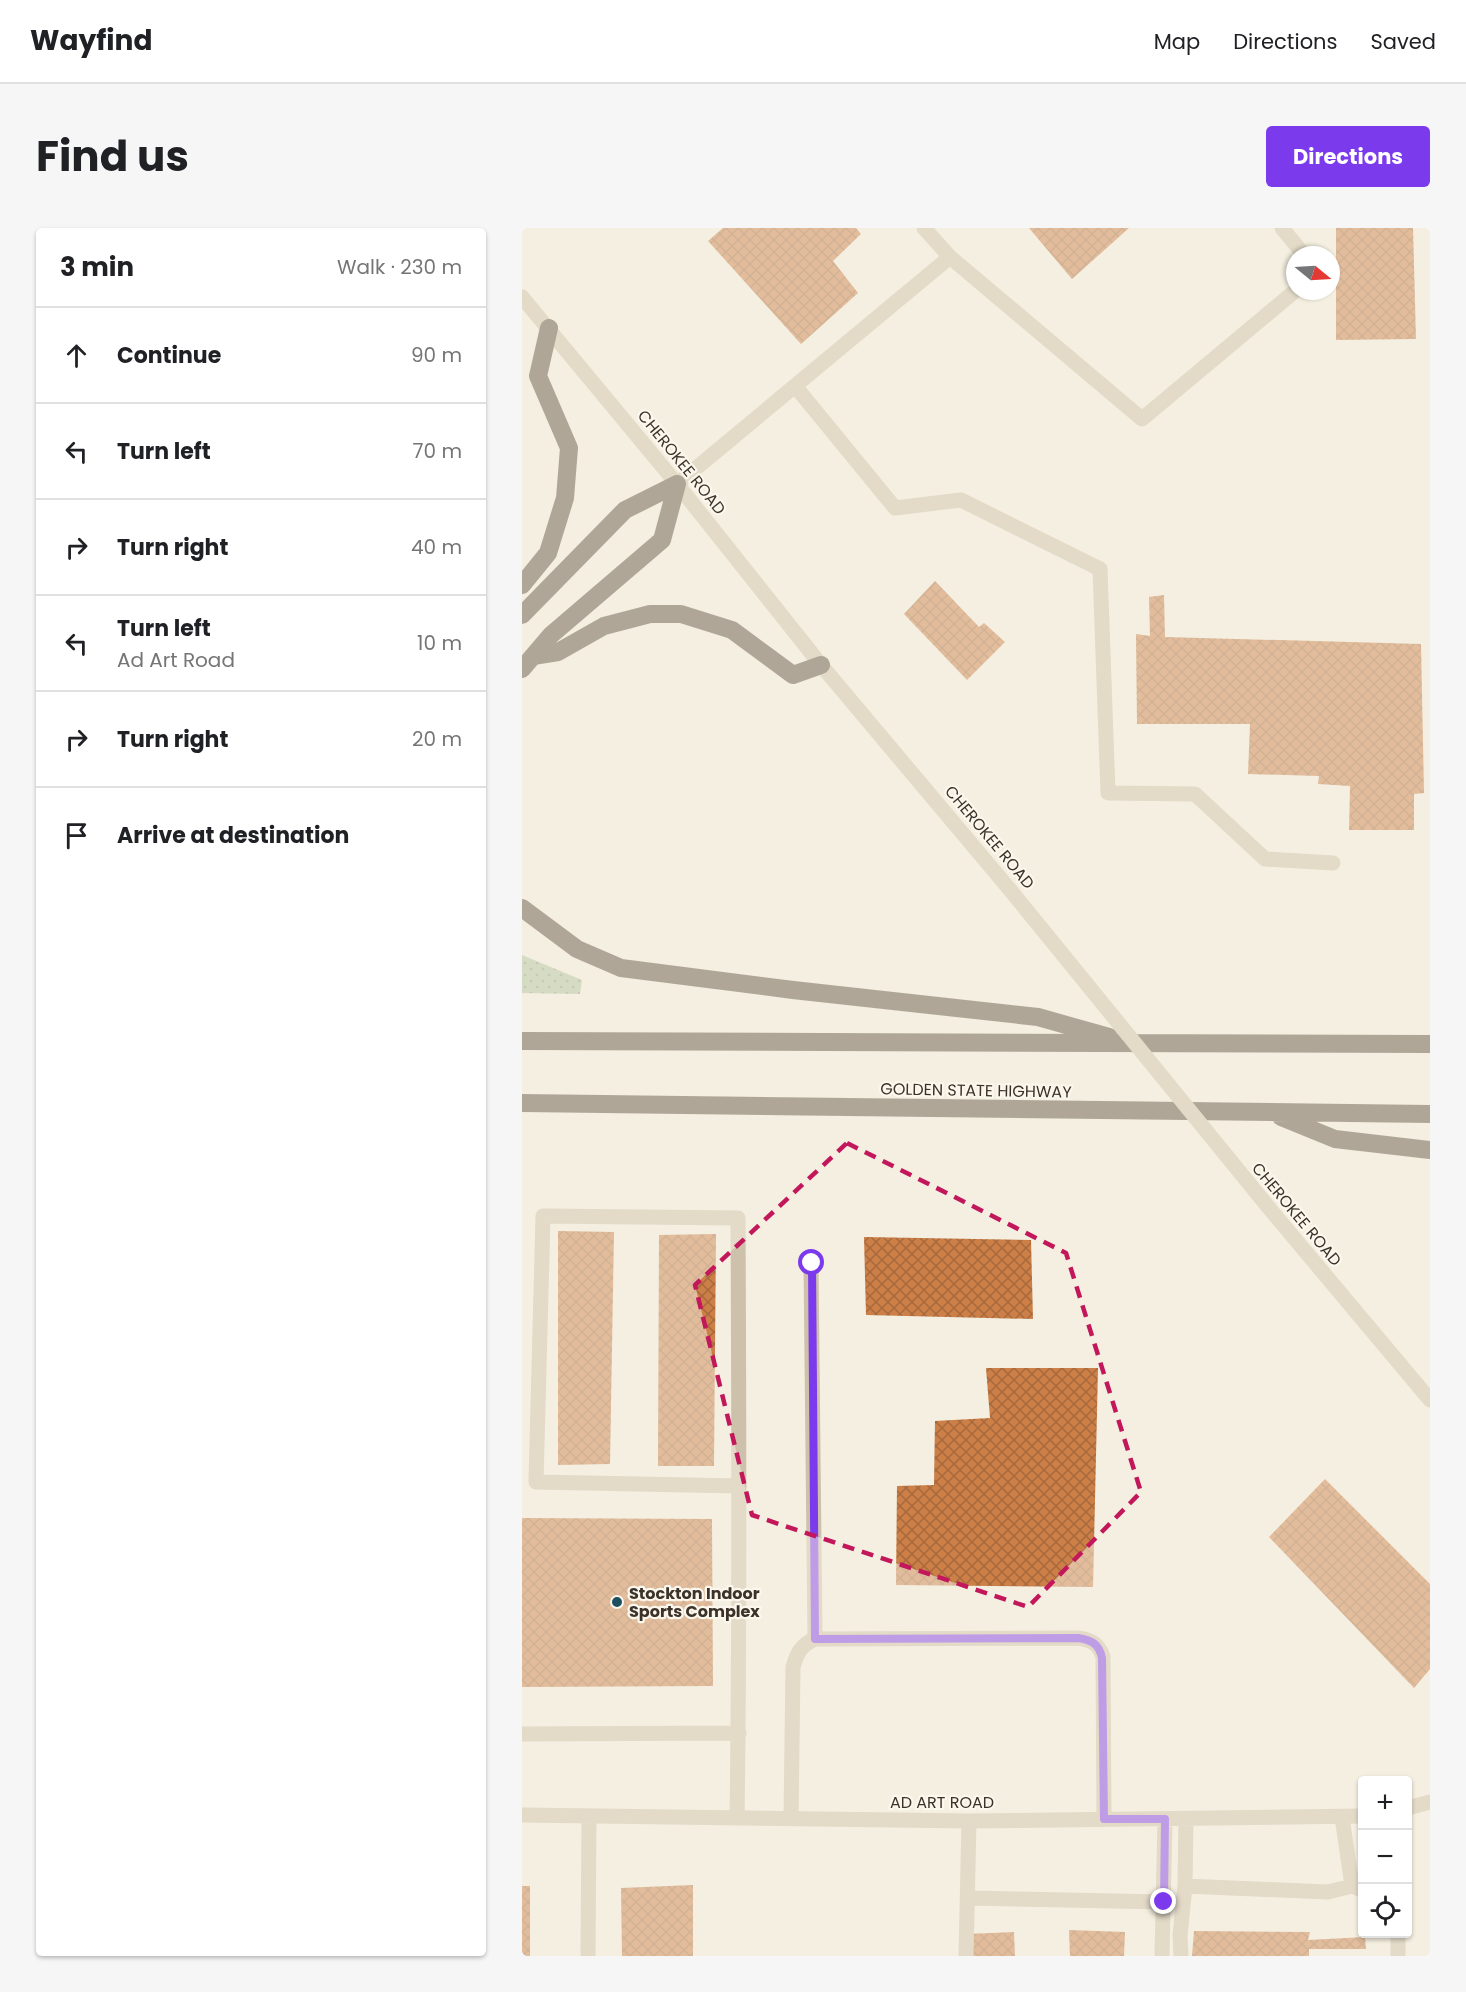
<!DOCTYPE html>
<meta charset="utf-8">
<style>
body{margin:0;font-family:Poppins,sans-serif;background:#f6f6f6;color:#202124}
.controls{position:absolute;right:18px;bottom:18px;display:grid;overflow:hidden;border-radius:6px;box-shadow:0 2px 4px #0004}
.controls button{width:54px;height:54px;display:grid;place-items:center;padding:0;border:0;border-bottom:2px solid #e0e0e0;background:#fff;color:#202124;font:30px sans-serif}
.compass{position:absolute;left:764px;top:18px;width:54px;height:54px;border-radius:50%;background:#fff;box-shadow:0 2px 4px #0004;rotate:108deg}
.stop{position:absolute;width:18px;height:18px;margin:-14px;border:4px solid #7c3aed;border-radius:50%;background:#fff}
.stop.end{background:#7c3aed;border-color:#fff;box-shadow:0 2px 6px #0008}
.list{margin:0;padding:0;list-style:none}
h2{display:flex;justify-content:space-between;align-items:center;height:78px;margin:0;padding:0 24px;font-size:26px}
h2 small{font-size:20px;font-weight:400;color:#757577}
.list li{display:grid;grid-template-columns:39px 1fr auto;gap:18px;align-items:center;box-sizing:border-box;height:96px;padding:0 24px;border-top:2px solid #e0e0e0}
.list b{display:block;font-size:22px;white-space:nowrap}
.list p{margin:0;font-size:20px;white-space:nowrap;color:#757577}
.list em{font-size:20px;font-style:normal;color:#757577}
.icon{flex:none;width:33px;height:33px;fill:none;stroke:currentColor;stroke-width:2;stroke-linecap:round;stroke-linejoin:round}
.map{position:relative;flex:none;width:908px;height:1728px;overflow:hidden;border-radius:6px}
header{display:flex;align-items:center;gap:36px;box-sizing:border-box;height:84px;padding:0 30px;background:#fff;border-bottom:2px solid #e0e0e0}
header strong{font-size:28px}
nav{display:flex;gap:33px;margin-inline-start:auto;font-size:21px}
.intro{display:flex;align-items:center;justify-content:space-between;box-sizing:border-box;height:144px;padding:0 36px}
h1{margin:0;font-size:42px}
.button{padding:15px 27px;border-radius:6px;background:#7c3aed;color:#fff;font-size:21px;font-weight:700}
main{display:flex;gap:36px;padding:0 36px}
aside{flex:1;background:#fff;border-radius:6px;box-shadow:0 2px 4px #0004}
.map>svg:first-child{display:block}
</style>
<header>
<strong>Wayfind</strong>
<nav><a>Map</a><a>Directions</a><a>Saved</a></nav>
</header>
<div class="intro"><h1>Find us</h1><a class="button">Directions</a></div>
<main>
<aside>
<h2>3 min<small>Walk · 230 m</small></h2>
<ul class="list">
<li><svg class="icon" aria-label="ahead" viewBox="0 0 24 24"><path d="M12 20V5M6 11l6-6 6 6"/></svg><div><b>Continue</b></div><em>90 m</em></li>
<li><svg class="icon" aria-label="left" viewBox="0 0 24 24"><path d="M17 20v-9H6M10 6l-5 5 5 5"/></svg><div><b>Turn left</b></div><em>70 m</em></li>
<li><svg class="icon" aria-label="right" viewBox="0 0 24 24"><path d="M7 20v-9h11M14 6l5 5-5 5"/></svg><div><b>Turn right</b></div><em>40 m</em></li>
<li><svg class="icon" aria-label="left" viewBox="0 0 24 24"><path d="M17 20v-9H6M10 6l-5 5 5 5"/></svg><div><b>Turn left</b><p>Ad Art Road</p></div><em>10 m</em></li>
<li><svg class="icon" aria-label="right" viewBox="0 0 24 24"><path d="M7 20v-9h11M14 6l5 5-5 5"/></svg><div><b>Turn right</b></div><em>20 m</em></li>
<li><svg class="icon" aria-label="arrive" viewBox="0 0 24 24"><path d="M6 21V4h12l-3 4 3 4H6"/></svg><div><b>Arrive at destination</b></div></li>
</ul>
</aside>
<div class="map">
<svg width="908" height="1728" viewBox="0 0 908 1728">
<defs>
<pattern id="grass-dots" width="8" height="8" patternUnits="userSpaceOnUse" patternTransform="scale(1.5)"><rect width="8" height="8" fill="#b1c59f"/><path d="M2 2h.1M6 6h.1" fill="none" stroke="#91a182" stroke-width="1.8" stroke-linecap="round"/></pattern>
<pattern id="building-cross-hatch" width="8" height="8" patternUnits="userSpaceOnUse" patternTransform="scale(1.5)"><rect width="8" height="8" fill="#cc7f47"/><path d="M0 0l8 8M0 8l8-8" fill="none" stroke="#a7693b"/></pattern>
</defs>
<rect width="100%" height="100%" fill="#f4efe0"/>
<path fill="url(#grass-dots)" d="M0,727L60,752L58,766L0,765Z"/>
<path fill="url(#building-cross-hatch)" d="M201,0H334L339,6L311,33L336,65L279,116L186,13Z
M507,0H607L550,51Z
M814,0H891L894,111L814,112Z
M413,353L457,399L462,395L483,414L445,452L382,386Z
M642,367L643,409L899,416L902,565L892,566V602H827L828,558L796,556L797,548L726,546L728,496H615L614,406L628,408L627,369Z
M36,1003L92,1004L88,1236L36,1237Z
M194,1006L192,1238H136L137,1007Z
M342,1009L509,1012L511,1091L344,1087Z
M464,1140H576L571,1359L374,1357L375,1258L412,1257L413,1193L468,1190Z
M803,1251L908,1356V1441L892,1460L747,1309Z
M0,1290L190,1291L191,1458L0,1459Z
M171,1657V1728H100L99,1660Z
M0,1658H8V1728H0Z
M547,1702L603,1704L602,1728H548Z
M672,1703L788,1704L786,1712L843,1709L844,1721H787V1728H670Z
M492,1704L493,1728H447L446,1706Z"/>
<g fill="none" stroke-linecap="round" stroke-linejoin="round">
<path stroke="#cec1ab" stroke-width="15" d="M402,0L428,29L620,191L773,63
M760,0L782,27
M0,69L155,256L299,437L489,663
M273,158L373,280L439,272L578,341L586,565L673,566L743,631L811,635
M155,256L428,29
M747,980L908,1172
M289,1035L293,1411
M0,1506L217,1505
M886,1580L908,1574
M0,1587L447,1593L840,1588
M820,1589L830,1658L840,1662
M215,1590C218,1390 217,1190 216,990L21,988L14,1254L217,1258
M269,1591L271,1439C275,1425 279,1417 293,1411L556,1410C570,1412 577,1416 581,1429L582,1591
M664,1591L663,1658L806,1664L830,1658
M446,1670L642,1674
M876,1706V1728
M66,1728L67,1588
M444,1728L447,1593
M640,1728L643,1591
M659,1728L658,1707L663,1658"/>
<path stroke="#5d4f41" stroke-width="18" d="M0,357L26,325L43,270L47,220L16,148L27,100
M0,387L103,282L155,256
M11,428L36,424L82,398L128,386H159L210,402L271,447L299,437
M0,441L29,407L140,312L155,256
M0,680L55,721L99,740L271,762L516,789L587,809
M0,813L908,816
M0,875L908,886
M759,889L813,911L908,922"/>
<path stroke="#cec1ab" stroke-width="15" d="M489,663L747,980"/>
</g>
<g fill="none" stroke-linecap="round" stroke-linejoin="round">
<path stroke="#7c3aed" stroke-width="8" d="M290,1035L293,1411L556,1410C570,1412 577,1416 580,1430L582,1591H643L642,1674"/>
</g>
<path d="M0 0H908V1728H0ZM325,915L544,1025L619,1264L506,1379L230,1287L173,1057Z" fill="#f4efe0" fill-opacity=".55" fill-rule="evenodd"/>
<path fill="none" stroke="#c2185b" stroke-width="4.5" stroke-dasharray="12 8" stroke-linejoin="round" d="M325,915L544,1025L619,1264L506,1379L230,1287L173,1057Z"/>
<circle fill="#1d4f60" stroke="#fbf7ed" stroke-width="2" cx="95" cy="1374" r="6"/>
<g text-anchor="middle" stroke-width="4.5" stroke-linejoin="round" paint-order="stroke">
<g font-size="16" fill="#3b332a" stroke="#fbf7ed">
<text transform="translate(160 234) rotate(51)" y="6">CHEROKEE ROAD</text>
<text transform="translate(468 609) rotate(50)" y="6">CHEROKEE ROAD</text>
<text transform="translate(454 862) rotate(1)" y="6">GOLDEN STATE HIGHWAY</text>
<text transform="translate(775 986) rotate(50)" y="6">CHEROKEE ROAD</text>
<text x="420" y="1580">AD ART ROAD</text>
</g>
<g font-size="16" font-weight="bold" fill="#3b332a" stroke="#fbf7ed" text-anchor="start">
<text x="107" y="1371">Stockton Indoor<tspan x="107" dy="18">Sports Complex</tspan></text>
</g>
</g>
</svg>
<div class="controls">
<button>+</button>
<button>−</button>
<button><svg class="icon" aria-label="locate" viewBox="0 0 24 24"><circle cx="12" cy="12" r="6"/><path d="M12 2v4M12 18v4M2 12h4M18 12h4"/></svg></button>
</div>
<svg class="compass" viewBox="-18 -18 36 36"><path d="M0-13l5 13h-10z" fill="#e53935"/><path d="M0 13l5-13h-10z" fill="#757577"/></svg>
<div class="stop" style="left:290px;top:1035px"></div>
<div class="stop end" style="left:642px;top:1674px"></div>
</div>
</main>
